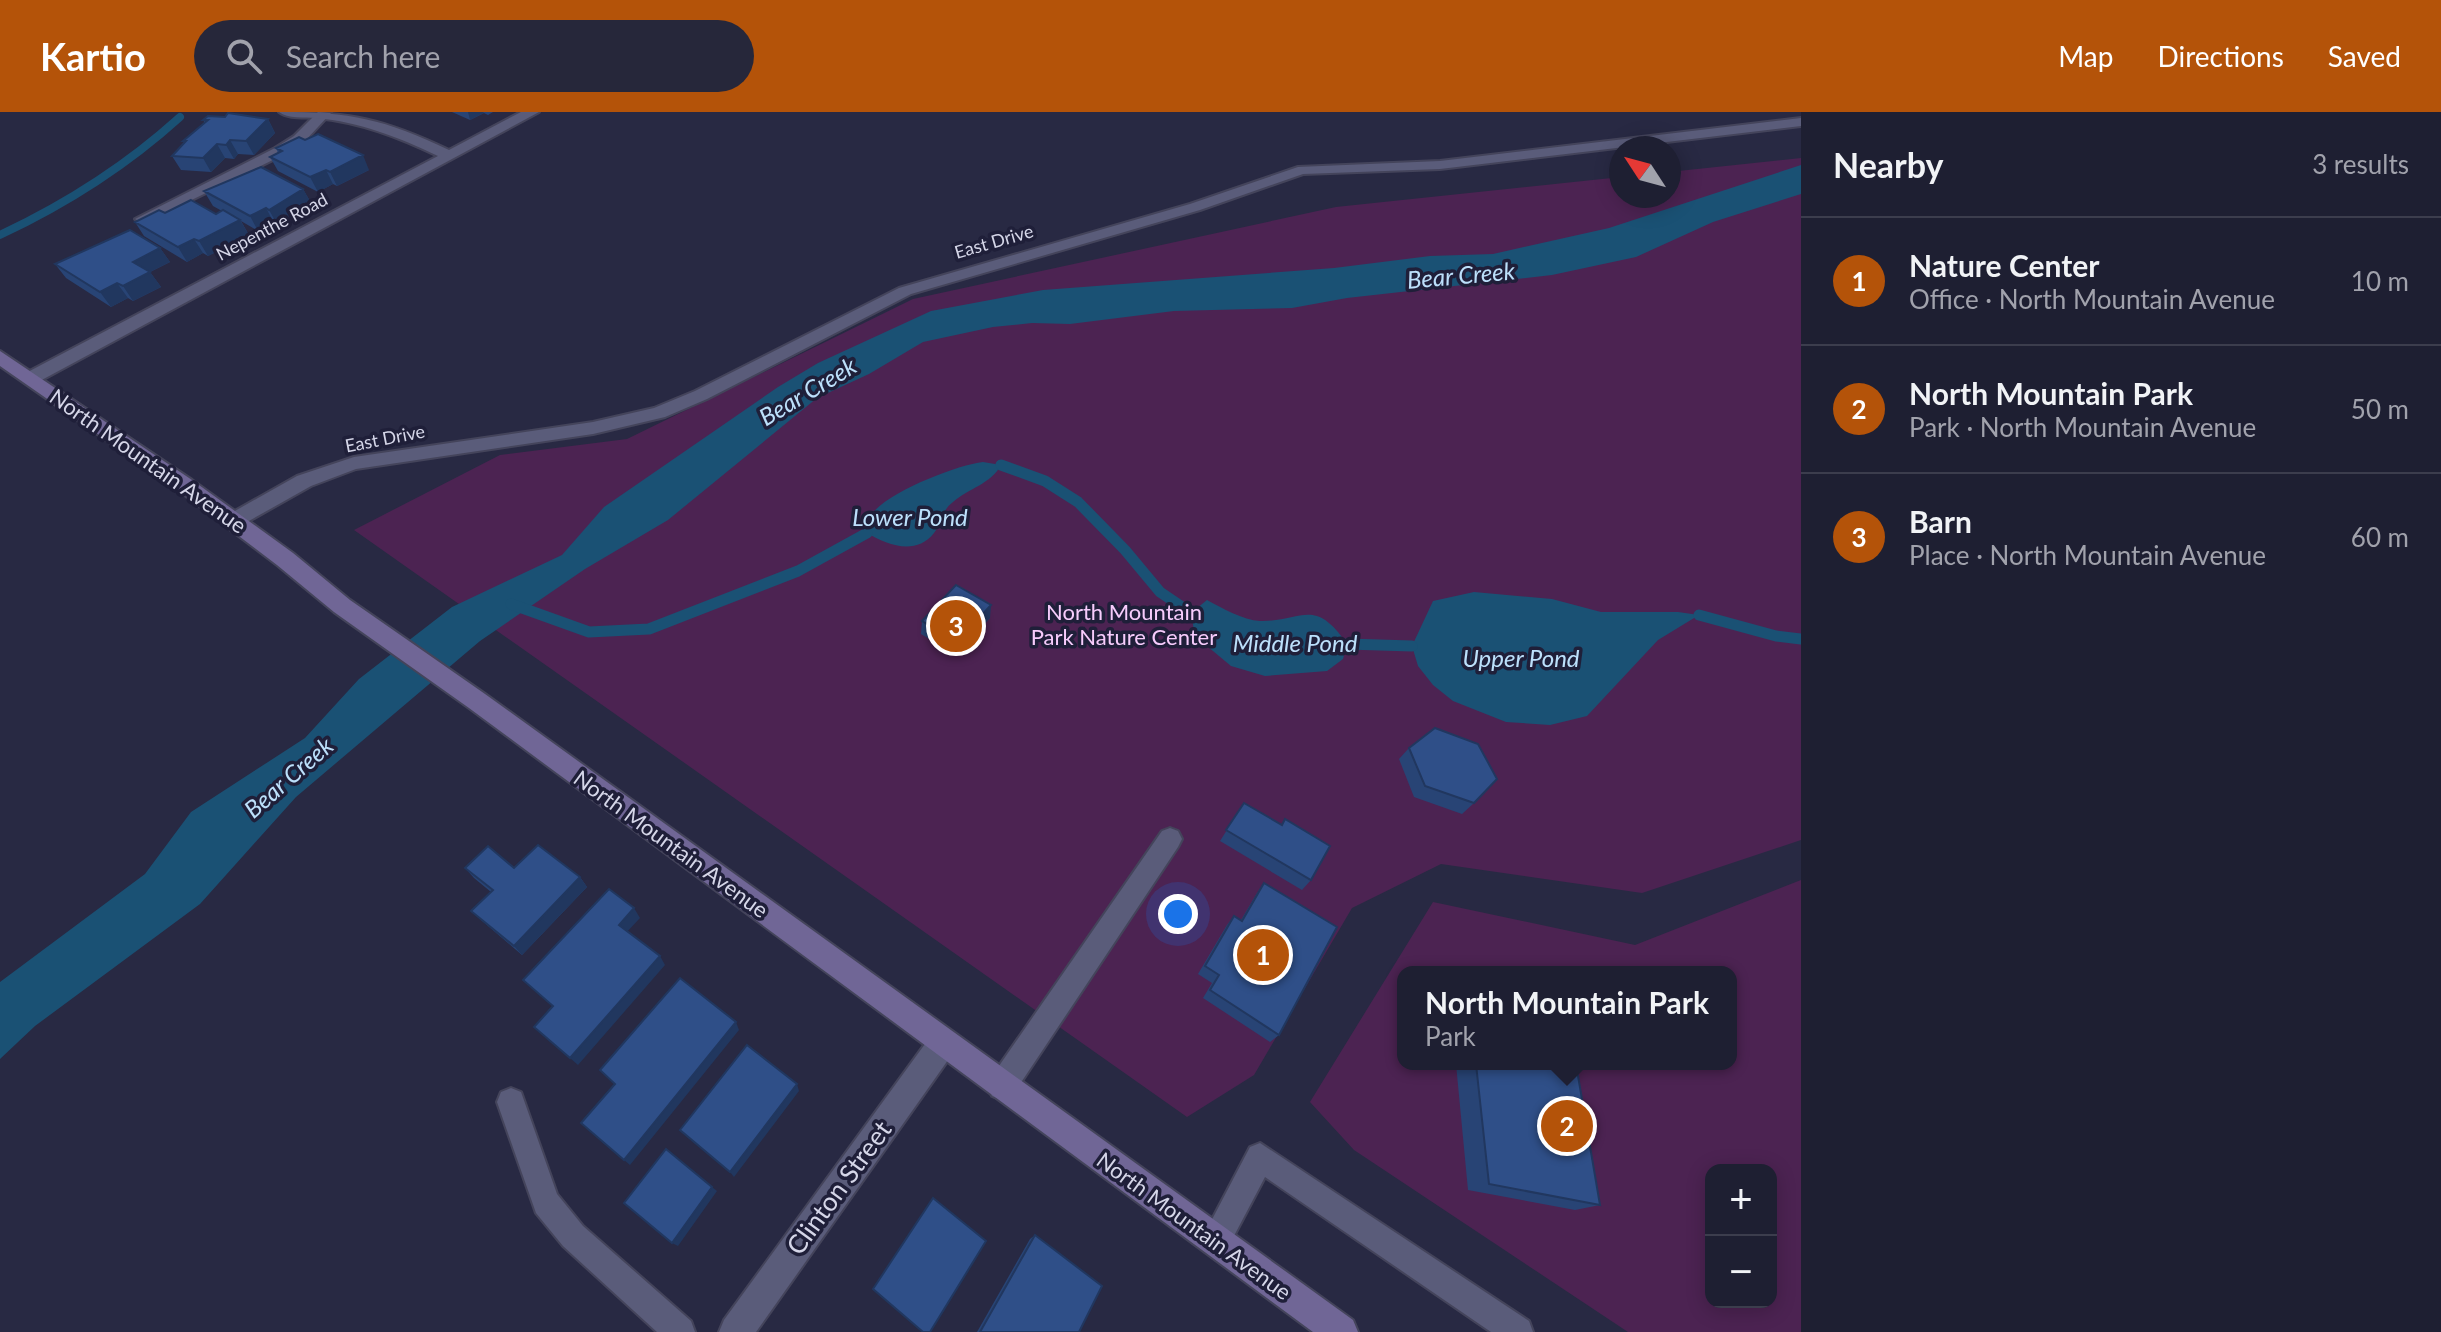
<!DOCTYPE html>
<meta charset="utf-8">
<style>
body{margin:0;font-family:Lato,sans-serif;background:#26273a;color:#f1f3f6}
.controls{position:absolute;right:24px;bottom:24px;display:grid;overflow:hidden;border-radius:16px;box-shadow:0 4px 20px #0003}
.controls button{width:72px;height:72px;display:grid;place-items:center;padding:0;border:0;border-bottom:2px solid #3c3d4d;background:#1e1f32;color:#f1f3f6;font:40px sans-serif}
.compass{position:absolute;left:1609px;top:24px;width:72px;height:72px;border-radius:50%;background:#1e1f32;box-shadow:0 4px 20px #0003;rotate:306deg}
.you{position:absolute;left:1178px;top:802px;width:28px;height:28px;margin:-20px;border:6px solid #fff;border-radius:50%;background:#1a73e8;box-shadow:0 0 0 12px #1a73e833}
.badge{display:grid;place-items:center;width:52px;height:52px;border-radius:50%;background:#b45309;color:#fff;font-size:26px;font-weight:700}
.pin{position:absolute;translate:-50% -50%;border:4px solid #fff;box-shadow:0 2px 8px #0006}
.popup{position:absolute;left:1397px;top:854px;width:340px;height:104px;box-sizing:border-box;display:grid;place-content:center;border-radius:16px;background:#1e1f32;filter:drop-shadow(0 2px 6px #0005);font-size:26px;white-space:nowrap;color:#a1a2ac}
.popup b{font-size:30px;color:#f1f3f6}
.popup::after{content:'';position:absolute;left:50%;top:100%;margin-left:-16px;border:16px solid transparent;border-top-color:#1e1f32}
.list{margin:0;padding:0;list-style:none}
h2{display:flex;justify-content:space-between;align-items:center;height:104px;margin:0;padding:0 32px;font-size:34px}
h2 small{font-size:26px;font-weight:400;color:#a1a2ac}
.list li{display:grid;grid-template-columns:52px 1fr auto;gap:24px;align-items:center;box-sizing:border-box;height:128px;padding:0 32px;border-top:2px solid #3c3d4d}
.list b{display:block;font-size:30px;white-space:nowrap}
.list p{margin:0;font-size:26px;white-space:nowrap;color:#a1a2ac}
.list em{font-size:26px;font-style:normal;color:#a1a2ac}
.icon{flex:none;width:44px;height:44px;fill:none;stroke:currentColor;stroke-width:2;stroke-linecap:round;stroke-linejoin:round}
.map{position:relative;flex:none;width:1801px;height:1220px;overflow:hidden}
header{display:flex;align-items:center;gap:48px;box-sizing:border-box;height:112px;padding:0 40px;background:#b45309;color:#fff}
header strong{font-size:38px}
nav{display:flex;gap:44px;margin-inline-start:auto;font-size:28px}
.search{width:560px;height:72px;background:#26273a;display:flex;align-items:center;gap:20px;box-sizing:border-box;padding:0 28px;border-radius:44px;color:#a1a2ac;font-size:30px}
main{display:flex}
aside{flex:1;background:#1e1f32}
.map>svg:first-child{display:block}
</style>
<header>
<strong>Kartio</strong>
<div class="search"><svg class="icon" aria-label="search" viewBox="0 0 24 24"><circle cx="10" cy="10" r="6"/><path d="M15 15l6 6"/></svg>Search here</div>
<nav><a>Map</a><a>Directions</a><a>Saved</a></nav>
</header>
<main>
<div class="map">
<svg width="1801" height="1220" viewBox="0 0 1801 1220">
<rect width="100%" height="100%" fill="#282943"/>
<path fill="#4c2352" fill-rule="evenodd" d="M1801,46V728L1642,781L1441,752L1352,796L1254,963L1187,1005L354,418L500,343L627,327L913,187L1336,95L1621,65V84H1669V60Z
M1801,768V1220H1628L1354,1038L1310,990L1433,790L1635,833ZM1403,860H1731V952H1403ZM1711,1058H1771V1190H1711Z"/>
<path fill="#1a5174" d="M1801,53V82L1713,110L1636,145L1552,163L1347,186L1292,196L1174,199L1070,212L1032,211L993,215L923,230L869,262L817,286L668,408L585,457L480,529L296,685L200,792L35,914L0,947V870L145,762L191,700L305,626L359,567L452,495L562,443L604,395L778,275L818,251L931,199L1043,178L1334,156L1430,144L1493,142L1609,116Z
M983,350L1001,353C991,372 969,376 953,390C941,399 942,411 934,421C916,444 887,433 867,421C868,416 868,407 871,403C887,380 957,353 983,350Z
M1474,480L1552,487L1601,500H1678L1699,503L1658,528L1587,604L1550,613L1506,610L1453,589L1433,573L1418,554L1412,534L1433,489Z
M1207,488C1222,496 1243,508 1260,509C1302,510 1314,484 1347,532L1343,547L1327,559L1265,564L1231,554L1195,524L1191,501Z"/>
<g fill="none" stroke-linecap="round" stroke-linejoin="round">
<path stroke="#1a5174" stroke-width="8" d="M0,123C66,92 126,54 180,5"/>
<path stroke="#1a5174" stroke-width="11" d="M1001,353L1045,369L1078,390L1125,438L1160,480L1191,501
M511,492L589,520L649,517L798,459L867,421
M1699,503L1776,524L1801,527
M1347,532L1412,534"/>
<defs>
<path id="lane" d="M318,0L331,1L304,30L285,42L147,110L142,111L135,107L275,36L294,24Z
M1801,6V14L1440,57L1303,62L1200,98L911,182L707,287L665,305L593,322L356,357L311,374L240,414H226L223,409L226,404L297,364L354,345L593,310L654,296L695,279L899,176L1190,92L1298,55L1440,49Z
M1170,716L1178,719L1182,727L1178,735L1012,984L1002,988L992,984L988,974L992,964L1162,719Z
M511,976L521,980L557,1082L583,1114L691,1209L695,1220H657L563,1134L536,1101L497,990L501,980Z
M1260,1031L1529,1209L1533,1220H1491L1265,1065L1226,1139L1216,1144L1206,1139L1201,1129L1206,1119L1250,1035Z"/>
<path id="street" d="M279,0C351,0 384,7 449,38L521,0H539L38,270H24L22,266L24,262L438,44C398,25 360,10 316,6C304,5 288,7 279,0Z
M943,916L953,921L958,931L953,941L756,1220H719L724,1208L933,921Z"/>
<path id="secondary" d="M0,239L192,368L293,441L350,488L485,582L1353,1208L1358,1220H1313L469,596L334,500L277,453L178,378L0,254Z"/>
</defs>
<use href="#lane" stroke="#44445b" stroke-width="4"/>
<use href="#street" stroke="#44445b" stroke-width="4"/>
<use href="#secondary" stroke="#44445b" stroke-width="4"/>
<use href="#lane" fill="#5a5c7a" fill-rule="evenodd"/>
<use href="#street" fill="#5a5c7a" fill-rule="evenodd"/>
<use href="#secondary" fill="#706696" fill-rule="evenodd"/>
</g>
<path fill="#284475" d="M452,0H493L488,3L484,1L470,8Z
M268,7L275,21L254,43L238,42L234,47L225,46L211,60L181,58L172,44L184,30L183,29L205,11L203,8Z
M276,36L369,58L337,74L333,72L318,80L278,59L270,45L278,41Z
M303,77L311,91L277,112L274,111L258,119L241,109L249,123L208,144L203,141L187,150L144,124L135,110L165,101L216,102L222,99L213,94L204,79Z
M160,136L170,150L150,160L161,175L133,189L128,186L111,195L66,166L55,152Z
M990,506L956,543L921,522L922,509Z
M1409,636L1474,691L1462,702L1414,685L1399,647Z
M1244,691L1281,713L1285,707L1311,768L1302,778L1220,729Z
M465,756H514L580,765L587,775L522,843L481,808L471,799L491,780L474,766Z
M1264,771L1279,923L1270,930L1203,886L1212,871L1198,862L1227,813L1234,804L1241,808L1257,781Z
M1456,952H1576L1600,1093L1575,1098L1468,1078Z
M1035,1123L1079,1220H977L1030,1127Z"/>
<path fill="#21375f" d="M468,0H483L484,1L470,8Z
M268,7L275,21L254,43L246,29Z
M230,28L238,42L234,47L226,33Z
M217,32L225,46L211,60L203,46Z
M363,43L369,58L337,74L330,60Z
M326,58L333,72L318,80L310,65Z
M303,77L311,91L277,112L269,98Z
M266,96L274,111L258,119L250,104Z
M240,108L249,123L208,144L199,129Z
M194,127L203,141L187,150L178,135Z
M160,136L170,150L150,160L161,175L133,189L123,174L133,150Z
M117,171L128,186L111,195L100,180Z
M991,493L990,506L956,543L957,530Z
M580,765L587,775L522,843L514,834Z
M634,796L640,806L625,822L619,813Z
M660,844L665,853L578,953L570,946Z
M736,910L739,918L630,1053L624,1048Z
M797,972L799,979L734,1065L730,1060Z
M712,1075L717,1079L678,1134L672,1131Z"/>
<path fill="#2f4f88" stroke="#21375f" stroke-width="2" d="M228,1L268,7L246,29L230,28L226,33L217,32L203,46L172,44L186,29H183L208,8H203L208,4L225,5Z
M318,22L363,43L330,60L326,58L310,65L270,45L282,39L276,36L299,25L305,28Z
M261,55L303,77L269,98L266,96L250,104L204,79Z
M191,88L216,102L223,98L240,108L199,129L194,127L178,135L135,110L159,98L165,101Z
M130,118L160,136L133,150L150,160L123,174L117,171L100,180L55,152Z
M956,473L991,493L957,530L922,509Z
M1435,616L1478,632L1497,667L1474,691L1425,674L1409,636Z
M1244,691L1282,713L1285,707L1330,734L1311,768L1226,718Z
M538,733L580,765L514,834L471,799L493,778L465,756L488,734L514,756Z
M1264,771L1337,815L1279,923L1210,878L1219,863L1205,854L1234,804L1242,809Z
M609,777L634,796L619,813L660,844L570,946L534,915L553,894L523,868Z
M680,866L736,910L624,1048L581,1011L615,972L600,958Z
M747,933L797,972L730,1060L680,1018Z
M1476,952H1576L1600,1093L1489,1072Z
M666,1037L712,1075L672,1131L624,1091Z
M933,1086L986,1129L930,1220H923L873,1177Z
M1035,1123L1102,1174L1079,1220H980Z"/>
<g text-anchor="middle" stroke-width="7" stroke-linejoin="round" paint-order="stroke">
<g font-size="18" fill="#d5d6e8" stroke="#1f1f39">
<text transform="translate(272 115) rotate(-28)" y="6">Nepenthe Road</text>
<text transform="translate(994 130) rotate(-16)" y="6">East Drive</text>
<text transform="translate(385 327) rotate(-11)" y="6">East Drive</text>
</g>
<g font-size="22" fill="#d5d6e8" stroke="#1f1f39">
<text transform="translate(148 349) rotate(35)" y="8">North Mountain Avenue</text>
<text transform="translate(671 732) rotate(36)" y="8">North Mountain Avenue</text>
<text transform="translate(1194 1114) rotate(36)" y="8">North Mountain Avenue</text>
</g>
<g font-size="22" fill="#f7ccfc" stroke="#1f1f39">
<text x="1124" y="508">North Mountain<tspan x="1124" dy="25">Park Nature Center</tspan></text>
</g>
<g font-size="24" font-style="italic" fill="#bce0fb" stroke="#1f1f39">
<text transform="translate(1461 164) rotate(-5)" y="8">Bear Creek</text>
<text transform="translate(808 280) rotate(-31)" y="8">Bear Creek</text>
<text x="910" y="414">Lower Pond</text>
<text x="1295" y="540">Middle Pond</text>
<text x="1521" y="555">Upper Pond</text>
<text transform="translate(289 666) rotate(-41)" y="8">Bear Creek</text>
</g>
<g font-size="26" fill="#d5d6e8" stroke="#1f1f39">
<text transform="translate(839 1076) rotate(-54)" y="9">Clinton Street</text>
</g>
</g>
</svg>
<div class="controls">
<button>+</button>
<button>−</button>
</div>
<svg class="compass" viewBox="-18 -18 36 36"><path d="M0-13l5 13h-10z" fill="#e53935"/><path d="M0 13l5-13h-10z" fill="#a1a2ac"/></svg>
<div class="you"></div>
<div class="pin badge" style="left:1263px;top:843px">1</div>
<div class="pin badge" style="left:1567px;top:1014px">2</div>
<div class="popup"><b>North Mountain Park</b>Park</div>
<div class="pin badge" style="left:956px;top:514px">3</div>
</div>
<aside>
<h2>Nearby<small>3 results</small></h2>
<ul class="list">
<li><span class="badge">1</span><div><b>Nature Center</b><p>Office · North Mountain Avenue</p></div><em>10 m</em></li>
<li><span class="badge">2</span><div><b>North Mountain Park</b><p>Park · North Mountain Avenue</p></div><em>50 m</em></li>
<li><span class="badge">3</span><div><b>Barn</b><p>Place · North Mountain Avenue</p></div><em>60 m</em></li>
</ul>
</aside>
</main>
